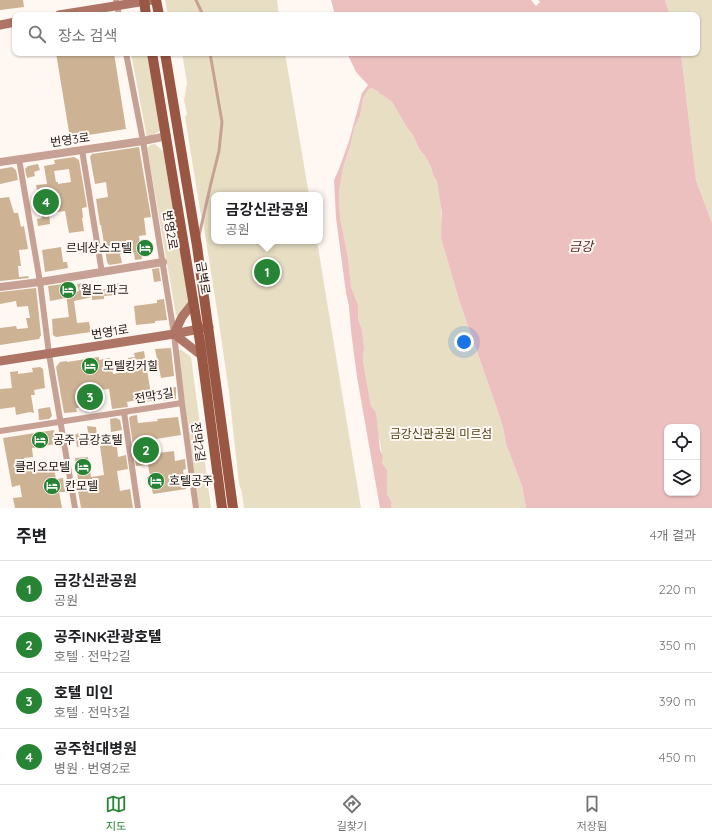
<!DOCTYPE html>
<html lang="ko">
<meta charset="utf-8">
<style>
body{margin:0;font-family:Quicksand,"Noto Sans KR",sans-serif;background:#f6f6f6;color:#202124}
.controls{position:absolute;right:12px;bottom:12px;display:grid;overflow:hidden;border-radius:8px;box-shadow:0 1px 3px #0004}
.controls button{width:36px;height:36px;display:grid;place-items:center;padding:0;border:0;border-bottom:1px solid #e0e0e0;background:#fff;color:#202124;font:20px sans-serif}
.you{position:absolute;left:464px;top:342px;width:14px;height:14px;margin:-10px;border:3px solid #fff;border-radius:50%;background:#1a73e8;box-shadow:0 0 0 6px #1a73e833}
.badge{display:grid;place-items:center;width:26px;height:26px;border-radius:50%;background:#288435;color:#fff;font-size:13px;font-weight:700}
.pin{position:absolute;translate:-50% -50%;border:2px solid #fff;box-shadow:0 1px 4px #0006}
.popup{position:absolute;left:211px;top:192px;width:112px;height:52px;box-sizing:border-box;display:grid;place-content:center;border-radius:8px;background:#fff;filter:drop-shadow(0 1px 3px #0005);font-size:13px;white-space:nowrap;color:#757577}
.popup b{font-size:15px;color:#202124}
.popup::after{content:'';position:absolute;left:50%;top:100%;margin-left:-8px;border:8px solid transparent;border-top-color:#fff}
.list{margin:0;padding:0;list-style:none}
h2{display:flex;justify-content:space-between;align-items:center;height:52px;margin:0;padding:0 16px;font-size:17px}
h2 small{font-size:13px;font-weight:400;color:#757577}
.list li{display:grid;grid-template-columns:26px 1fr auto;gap:12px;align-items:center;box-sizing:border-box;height:56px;padding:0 16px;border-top:1px solid #e0e0e0}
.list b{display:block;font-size:15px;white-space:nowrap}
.list p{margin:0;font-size:13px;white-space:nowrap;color:#757577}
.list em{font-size:13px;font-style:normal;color:#757577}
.icon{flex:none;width:22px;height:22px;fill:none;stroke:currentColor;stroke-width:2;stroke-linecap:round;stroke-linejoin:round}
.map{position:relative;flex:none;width:712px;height:508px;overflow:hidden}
.search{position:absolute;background:#fff;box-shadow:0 1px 3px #0004;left:12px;right:12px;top:12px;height:44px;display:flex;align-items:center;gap:10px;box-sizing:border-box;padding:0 14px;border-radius:8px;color:#757577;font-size:15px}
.sheet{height:276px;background:#fff}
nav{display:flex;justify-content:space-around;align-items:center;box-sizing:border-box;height:56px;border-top:1px solid #e0e0e0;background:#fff;font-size:11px;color:#757577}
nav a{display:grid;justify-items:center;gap:2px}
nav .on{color:#288435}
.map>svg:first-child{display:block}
</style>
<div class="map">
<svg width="712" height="508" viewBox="0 0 712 508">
<rect width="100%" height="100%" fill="#fff7f2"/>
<path fill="#e7dec4" d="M165,0H277L279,15H168Z
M665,0H712V223L696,180L681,53H697V15H670Z
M131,53H148L162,130L147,138Z
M182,53H285L309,195H214V241H317L361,508H244L242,493L239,484L229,392L218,316L204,228L200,210L185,117L187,114L184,100L187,83Z
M371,88L379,92L392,102L406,126L413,135L419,149L425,156L431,167L433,175L437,181L440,197L445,252L460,303L496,406L503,429L506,444L522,486L526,508H391V505L392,503L387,494V470L382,463C383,458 380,438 377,434L371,406L363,361L364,347L362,330L358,319V305L351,287L348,258L340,217L339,192L343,168L351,143L354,128L360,116L363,99L368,90Z
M155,144L163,151L189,303L183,314L176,315L147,148L150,145Z
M180,349L191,357L211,508H199L178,353Z"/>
<path fill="#edc0c0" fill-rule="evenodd" d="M331,0H531L536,6L540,2L538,0H665L670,15H335Z
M347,53H681L696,180L712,223V508H526L522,486L506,444L503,428L496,406L460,303L445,252L441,237L442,214L437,181L433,175L431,167L425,156L419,149L413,135L406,126L392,102L381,94H379V92L371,88L368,90L363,99L360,116L354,128L351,143L343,168L339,192L340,217L348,258L351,287L358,305V319L362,330L364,347L363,361L371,406L376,413L380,450L383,456L382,463L387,470V494L392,503L391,505V508H380L357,377L351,331L349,306L346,293L336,218L334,180L339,169L349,141L362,93L368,85L356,72ZM667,427H697V493H667Z"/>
<path fill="#cdb394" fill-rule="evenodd" d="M0,0H23L24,7L0,10Z
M56,53H114L126,129L70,138Z
M139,147L151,217L144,218L146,235L139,236L142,259L135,260L134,253L120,254L122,263L109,265L107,262L101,225H100L96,199L108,197L106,182L95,184L90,157L92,154Z
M74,157L79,160L87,207L82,208L83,218H82L84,231L69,233L65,211L49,213L50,224L38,226L37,219L42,218L36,185L47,184L44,166L55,164L54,160ZM69,169L71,182L58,184V182H56L54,171Z
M38,164L40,170L34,172L35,176L27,178L25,169L28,166Z
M12,167L16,170L18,180L0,184V169Z
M9,197L14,213H18L21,227L24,226L28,249L19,250L21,266H18L19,277L28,276L29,278L0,281V198Z
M61,247L63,262H67L68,268L45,272L42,250Z
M159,268L161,281L154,282L152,269Z
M85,283L87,291L108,289L107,285L120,283L122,291L116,295L104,296V299L92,300V297L74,301L77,323L89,322L91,332L56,337L53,335L52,319L69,317L66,294L79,291L77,284Z
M64,284L66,298L50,301L48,286Z
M36,288L41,335L39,339L0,345V328L16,326L17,329L28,328L26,318H30L28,306L17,307L16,301L0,304V292Z
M164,299L167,320L155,321V323L136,325L134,306L157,303V300Z
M171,348L174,376L161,378L155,349Z
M144,351L152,401L143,402L142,399L127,402L128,407L112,409L109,389L99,390L101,405L76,408L77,412L64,413L56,367L60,362L67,361V362L99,357V360L110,358L113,374L131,371L128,358L135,357L134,353Z
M40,367L43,369L45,388L34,390L35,395H31L34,413L30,412L16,415L15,407L0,409V389L12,388L10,372L18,371V374L33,372L32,368Z
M176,387V399L164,401L162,389Z
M50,407L52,416L49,419L39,420L38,409Z
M137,415L138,423L158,421L157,419L178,417L181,435L156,439L158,453L174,451L175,461L185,459L186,469L183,470L186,489L153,494L151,485H148L147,477L150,476L148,465L136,466L129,418L131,416Z
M116,418L120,420L122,430L111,432L110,419Z
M87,426L96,427L98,444L77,447L75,434L88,432Z
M54,430L56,444L32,448L33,457L24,458L26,470L33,469V472L54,469L56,479L63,478L65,492H59L62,508H15L13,498L22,497L20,485L12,487L3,438Z
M114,443V446L117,447L118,457L126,455L128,469L117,471L120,491L130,489L133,508H81L76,479H78L75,458L88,457L91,477L104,475L100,446Z"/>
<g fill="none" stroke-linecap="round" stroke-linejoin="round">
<path stroke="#c8a195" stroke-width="3" d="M196,0L203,15
M199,236L211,183L219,151L222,122L210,53"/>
<path stroke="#c8a195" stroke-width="6" d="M116,0L119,15
M126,53L143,141L174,334L182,403L196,508
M82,150L102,273
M19,159L40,282L49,354L75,508
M124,412L138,508
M0,431L182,403"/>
<path stroke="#c8a195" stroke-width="8" d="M0,162L143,141L167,136
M0,287L40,282L163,262"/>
<path stroke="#ae7566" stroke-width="9" d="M59,15L152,0
M0,25L15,22
M193,303L182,317L174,334L201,355
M0,361L174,334L209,327"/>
<path stroke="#995643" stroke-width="10" d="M144,0L146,15
M156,0L159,15
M152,53L200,342L222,508
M165,53L197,246L233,508"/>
</g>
<defs>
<symbol id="hotel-disc" viewBox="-11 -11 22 22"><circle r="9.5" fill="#288435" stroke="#fff7f2"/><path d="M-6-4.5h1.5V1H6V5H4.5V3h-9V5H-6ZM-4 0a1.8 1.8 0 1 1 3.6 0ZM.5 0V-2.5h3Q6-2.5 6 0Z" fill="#fff"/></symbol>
</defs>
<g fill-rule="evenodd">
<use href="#hotel-disc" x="135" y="238" width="20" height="20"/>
<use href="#hotel-disc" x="58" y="280" width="20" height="20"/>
<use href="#hotel-disc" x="80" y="356" width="20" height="20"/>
<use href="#hotel-disc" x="30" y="430" width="20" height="20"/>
<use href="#hotel-disc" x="73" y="457" width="20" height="20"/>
<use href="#hotel-disc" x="146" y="471" width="20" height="20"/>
<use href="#hotel-disc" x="42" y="476" width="20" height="20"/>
</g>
<g text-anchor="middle" stroke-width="4" stroke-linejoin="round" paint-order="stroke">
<g font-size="12" fill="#1a1613" stroke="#fff7f2">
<text transform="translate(70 140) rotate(-8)" y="4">번영3로</text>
<text transform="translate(170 230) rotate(81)" y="4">번영2로</text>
<text transform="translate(203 278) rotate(81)" y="4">금벽로</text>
<text transform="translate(110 332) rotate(-9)" y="4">번영1로</text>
<text transform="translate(154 396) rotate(-9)" y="4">전막3길</text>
<text transform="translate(198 442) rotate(82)" y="4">전막2길</text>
</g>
<g font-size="12" fill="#1a1613" stroke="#fff7f2" text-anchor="start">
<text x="132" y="252" text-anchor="end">르네상스모텔</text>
<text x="81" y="294">월드 파크</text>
<text x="103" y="370">모텔킹커힐</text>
<text x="53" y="444">공주 금강호텔</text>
<text x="70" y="471" text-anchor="end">클리오모텔</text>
<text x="169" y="485">호텔공주</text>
<text x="65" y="490">칸모텔</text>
</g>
<g font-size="12" fill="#514316" stroke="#fff7f2">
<text x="441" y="438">금강신관공원 미르섬</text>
</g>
<g font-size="13" font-style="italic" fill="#5b2428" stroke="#fff7f2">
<text x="581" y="251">금강</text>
</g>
</g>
</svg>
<div class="controls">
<button><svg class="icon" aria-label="locate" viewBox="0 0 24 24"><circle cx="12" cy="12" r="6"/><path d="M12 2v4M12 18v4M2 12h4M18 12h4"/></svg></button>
<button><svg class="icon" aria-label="layers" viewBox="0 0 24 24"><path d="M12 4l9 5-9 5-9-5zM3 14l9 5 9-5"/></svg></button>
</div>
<div class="you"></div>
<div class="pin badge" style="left:267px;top:272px">1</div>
<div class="popup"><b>금강신관공원</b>공원</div>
<div class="pin badge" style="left:146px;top:450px">2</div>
<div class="pin badge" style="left:90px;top:397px">3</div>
<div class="pin badge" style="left:46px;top:202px">4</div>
<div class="search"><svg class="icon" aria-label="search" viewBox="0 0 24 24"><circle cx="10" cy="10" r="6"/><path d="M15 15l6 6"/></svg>장소 검색</div>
</div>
<section class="sheet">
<h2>주변<small>4개 결과</small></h2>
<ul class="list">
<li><span class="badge">1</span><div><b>금강신관공원</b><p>공원</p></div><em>220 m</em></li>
<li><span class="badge">2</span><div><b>공주INK관광호텔</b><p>호텔 · 전막2길</p></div><em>350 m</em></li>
<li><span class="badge">3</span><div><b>호텔 미인</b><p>호텔 · 전막3길</p></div><em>390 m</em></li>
<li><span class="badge">4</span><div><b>공주현대병원</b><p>병원 · 번영2로</p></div><em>450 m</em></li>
</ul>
</section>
<nav>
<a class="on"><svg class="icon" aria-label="map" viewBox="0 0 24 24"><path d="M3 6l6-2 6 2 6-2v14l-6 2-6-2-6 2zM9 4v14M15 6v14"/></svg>지도</a>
<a><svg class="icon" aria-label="directions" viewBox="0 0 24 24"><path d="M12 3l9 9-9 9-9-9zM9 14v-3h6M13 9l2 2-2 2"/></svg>길찾기</a>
<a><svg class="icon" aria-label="saved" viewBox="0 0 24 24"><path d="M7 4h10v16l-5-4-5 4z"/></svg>저장됨</a>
</nav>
